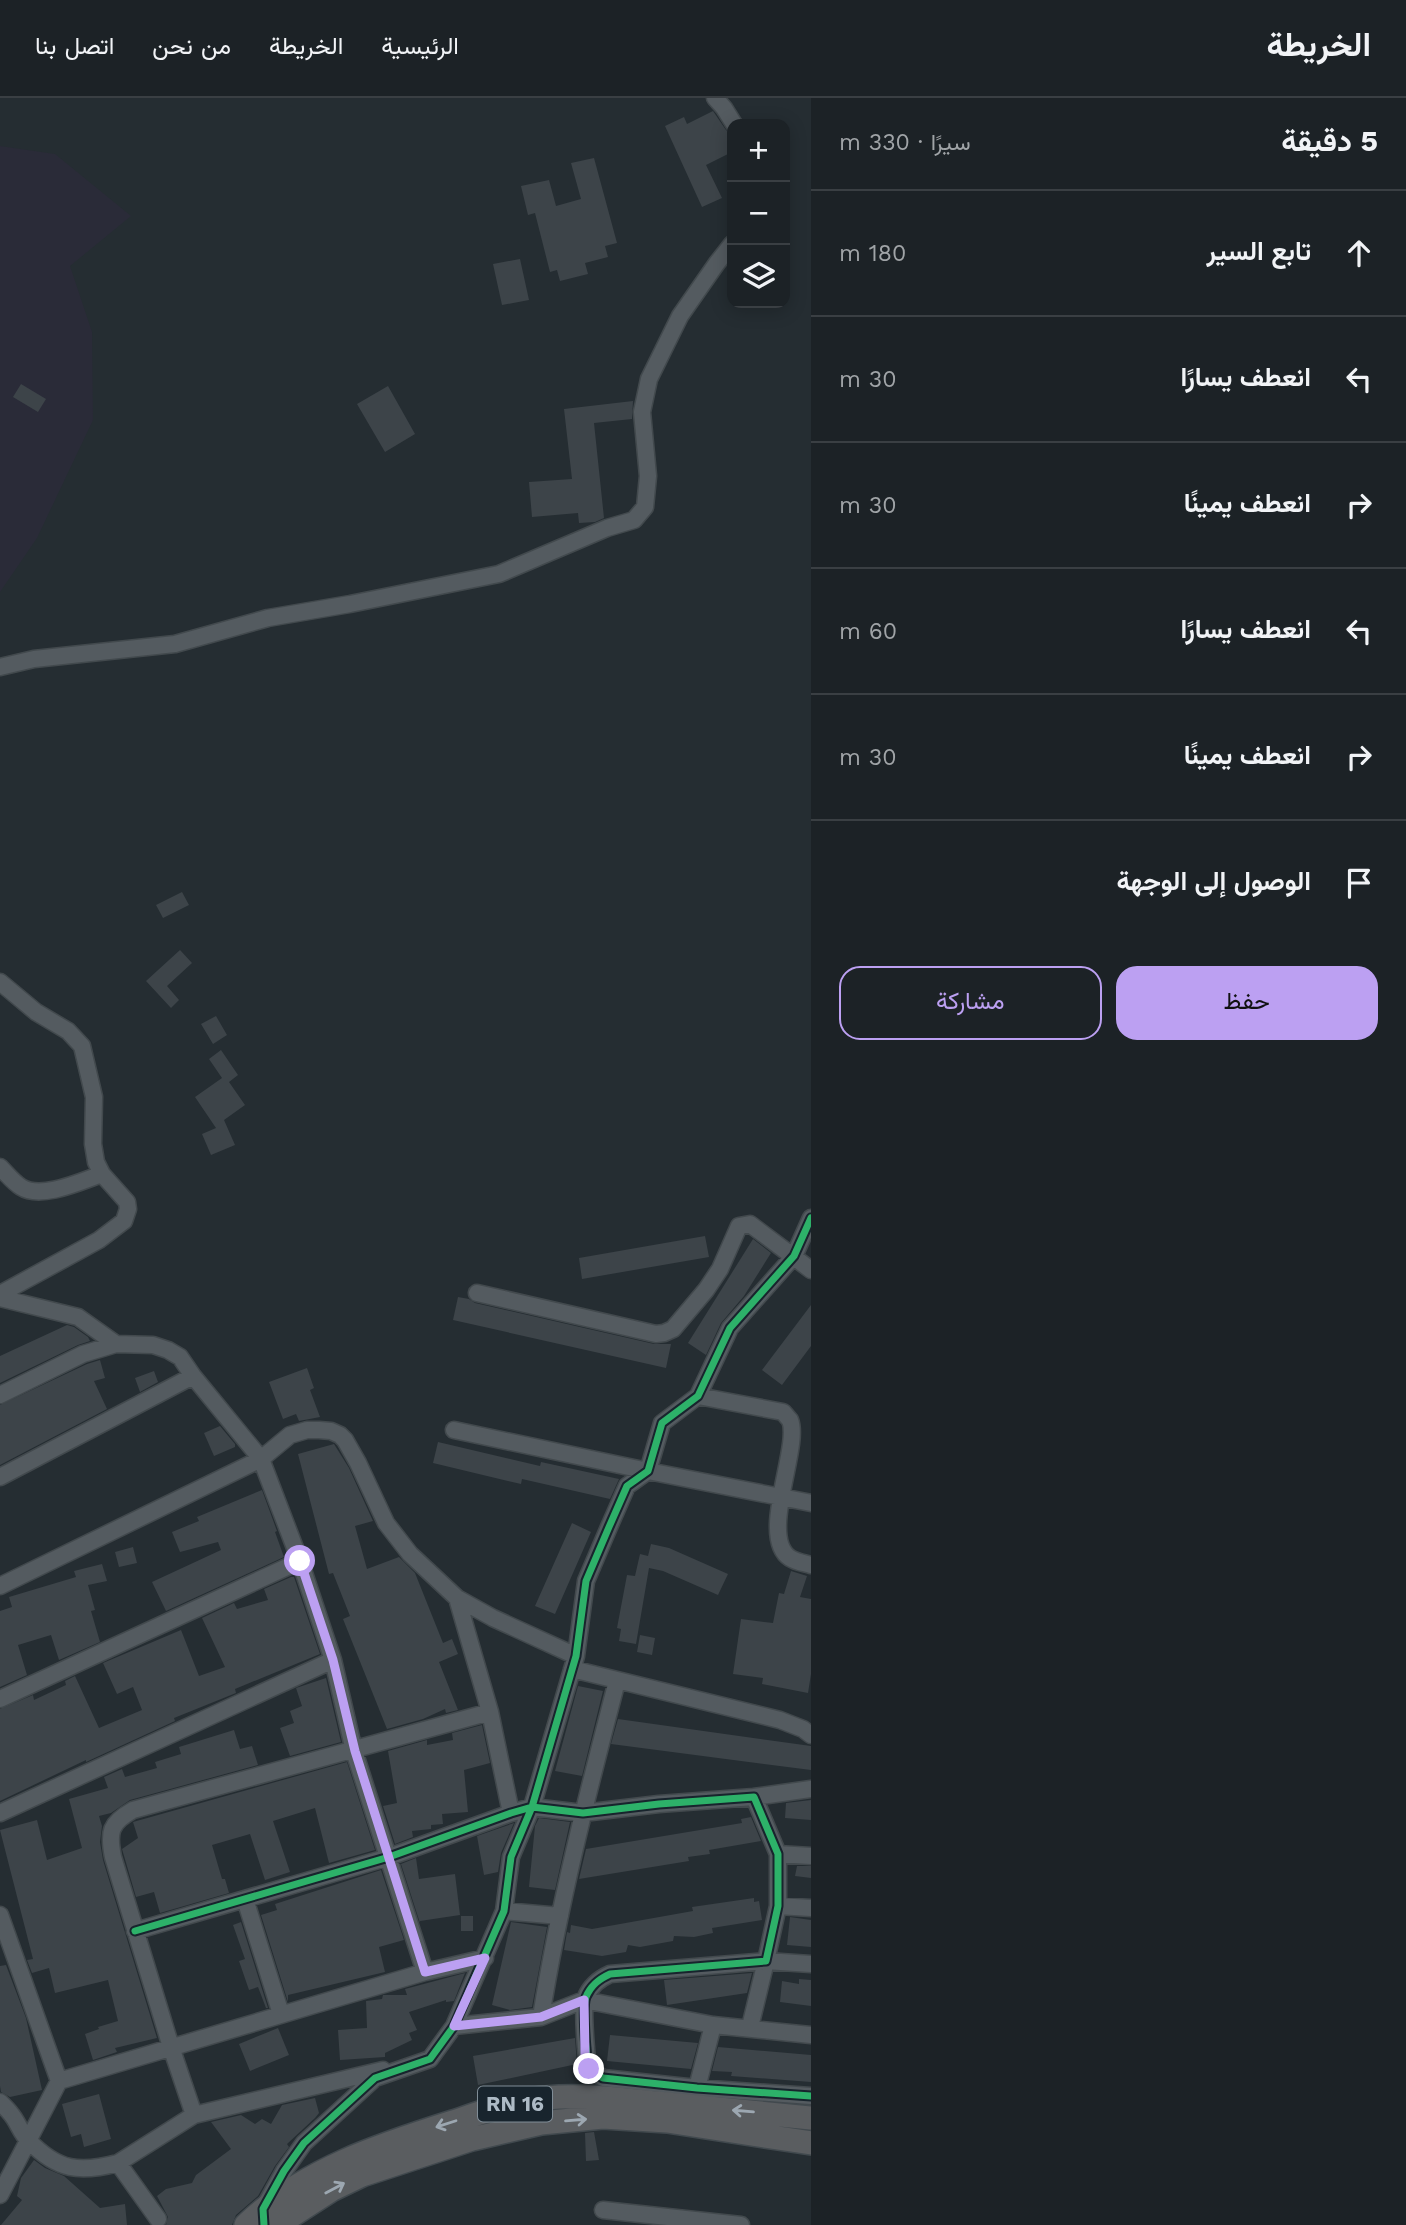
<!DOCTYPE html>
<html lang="ar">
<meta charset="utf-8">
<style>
body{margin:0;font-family:"Work Sans",Vazirmatn,sans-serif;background:#292f32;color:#f1f3f6;direction:rtl}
.controls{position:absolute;right:21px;top:21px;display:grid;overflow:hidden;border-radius:14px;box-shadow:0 4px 18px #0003}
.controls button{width:63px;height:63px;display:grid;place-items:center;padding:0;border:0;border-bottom:2px solid #3a3f43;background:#1c2226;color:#f1f3f6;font:35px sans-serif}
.stop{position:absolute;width:21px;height:21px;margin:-16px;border:5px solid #bca0f2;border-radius:50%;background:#fff}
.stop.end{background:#bca0f2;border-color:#fff;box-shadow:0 2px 7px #0008}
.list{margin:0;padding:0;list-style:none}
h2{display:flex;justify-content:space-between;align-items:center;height:91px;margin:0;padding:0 28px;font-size:30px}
h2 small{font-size:23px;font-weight:400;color:#a0a4a7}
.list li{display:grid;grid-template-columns:46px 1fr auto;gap:21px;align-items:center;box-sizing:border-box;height:126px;padding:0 28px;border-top:2px solid #3a3f43}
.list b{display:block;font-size:26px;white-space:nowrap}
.list em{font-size:23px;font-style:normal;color:#a0a4a7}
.actions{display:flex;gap:14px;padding:21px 28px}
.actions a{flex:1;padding:16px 0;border:2px solid #bca0f2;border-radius:21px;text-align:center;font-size:24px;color:#bca0f2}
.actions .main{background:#bca0f2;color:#111}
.icon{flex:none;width:38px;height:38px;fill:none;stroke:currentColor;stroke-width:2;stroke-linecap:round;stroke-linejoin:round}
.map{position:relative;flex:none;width:811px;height:2127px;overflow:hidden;direction:ltr}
header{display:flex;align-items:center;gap:42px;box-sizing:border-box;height:98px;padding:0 35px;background:#1c2226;border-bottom:2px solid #3a3f43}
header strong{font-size:33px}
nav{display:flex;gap:38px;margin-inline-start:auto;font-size:24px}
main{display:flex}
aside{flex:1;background:#1c2226}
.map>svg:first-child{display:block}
</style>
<header>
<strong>الخريطة</strong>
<nav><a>الرئيسية</a><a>الخريطة</a><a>من نحن</a><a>اتصل بنا</a></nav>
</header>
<main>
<aside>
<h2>5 دقيقة<small>سيرًا · 330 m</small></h2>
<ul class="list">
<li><svg class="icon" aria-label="ahead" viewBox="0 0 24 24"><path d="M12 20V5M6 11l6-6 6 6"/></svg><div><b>تابع السير</b></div><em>180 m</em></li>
<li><svg class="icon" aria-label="left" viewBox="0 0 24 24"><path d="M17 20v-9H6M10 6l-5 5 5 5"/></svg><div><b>انعطف يسارًا</b></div><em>30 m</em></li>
<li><svg class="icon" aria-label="right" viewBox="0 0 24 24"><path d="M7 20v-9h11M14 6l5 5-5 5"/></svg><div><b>انعطف يمينًا</b></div><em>30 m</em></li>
<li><svg class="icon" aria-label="left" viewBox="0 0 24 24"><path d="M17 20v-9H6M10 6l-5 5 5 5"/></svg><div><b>انعطف يسارًا</b></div><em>60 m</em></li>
<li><svg class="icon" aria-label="right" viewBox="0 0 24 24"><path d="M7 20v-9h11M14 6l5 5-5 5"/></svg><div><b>انعطف يمينًا</b></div><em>30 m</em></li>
<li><svg class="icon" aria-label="arrive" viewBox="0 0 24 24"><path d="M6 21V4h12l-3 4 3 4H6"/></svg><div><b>الوصول إلى الوجهة</b></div></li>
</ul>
<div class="actions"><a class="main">حفظ</a><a>مشاركة</a></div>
</aside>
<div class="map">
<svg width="811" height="2127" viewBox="0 0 811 2127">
<rect width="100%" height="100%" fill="#252d32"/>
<path fill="#2a2b38" d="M0,48L55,56L131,118L70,168L92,234L93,322L37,440L0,494Z"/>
<path fill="#3d4449" d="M713,13L726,32L732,36V54L706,67L722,100L702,109L665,28L684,19L687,26Z
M594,60L617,145L605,148L608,159L585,165L588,176L560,183L557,172L550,174L535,115L528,117L521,88L549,82L556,108L581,101L571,65Z
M520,161L529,202L502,207L493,166Z
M21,286L46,301L38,314L13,299Z
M388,288L415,336L385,354L357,306Z
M633,303L632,321L594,325L604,420L595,424L579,425L578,415L532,419L529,384L572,381L564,311Z
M182,794L189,807L163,820L156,807Z
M180,852L192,865L167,888L179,902L171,910L146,883Z
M216,918L227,937L213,946L201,926Z
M221,952L238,977L229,984L245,1007L224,1022L235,1047L211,1057L202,1036L216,1030L195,999L222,980L209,961Z
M705,1138L709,1159L582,1181L579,1160Z
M753,1141L771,1155L744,1198L721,1225L706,1257L688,1245Z
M458,1199L469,1201L475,1205L654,1246H671L666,1270L453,1222Z
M811,1207V1248L782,1287L762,1272Z
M67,1227L74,1229L88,1239L90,1243L78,1247L0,1285V1258Z
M100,1262L105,1280L94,1283L107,1311L0,1367V1307L87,1266Z
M307,1270L314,1290L310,1292L320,1319L299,1323L296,1316L283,1321L269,1284Z
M154,1273L158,1284L140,1294L135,1280Z
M220,1328L235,1346V1349L214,1358L204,1335Z
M438,1344L540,1368L541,1364L619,1381L610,1401L522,1381L521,1386L433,1365Z
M334,1346L349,1370L373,1423L355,1428L367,1471L399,1459L415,1475L443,1545L452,1541L458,1556L439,1564L458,1612L446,1615L445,1611L423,1621L387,1631L343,1521L350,1518L333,1475L329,1476L298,1356Z
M262,1392L277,1433L275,1434L284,1459L166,1513L152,1484L221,1452L218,1444L180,1454L172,1434L199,1423L197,1419Z
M572,1425L591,1434L555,1516L535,1508Z
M651,1446L669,1450L728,1476L718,1497L663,1473L649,1470L636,1546L619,1543L621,1531L617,1530L627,1477L635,1478L640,1456L648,1458Z
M133,1449L137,1465L119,1469L115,1454Z
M102,1466L107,1483L88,1487L95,1512L91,1513L100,1544L59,1562L51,1537L18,1547L27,1577L0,1589V1513L12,1509L9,1499L76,1479L74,1473Z
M791,1473L807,1478L800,1499L811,1501V1576L808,1595L762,1586L763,1580L733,1576L741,1521L773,1525L779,1495L784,1496Z
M291,1479H294L320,1556L235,1591L236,1595L174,1620L175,1623L86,1664V1662L0,1703V1611L33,1597L34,1602L66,1587L65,1583L75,1578L99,1630L142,1612L133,1589L117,1596L103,1565L181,1532L199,1578L225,1569L202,1520L234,1505L237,1511L268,1502L264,1491Z
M640,1537L655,1540L652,1557L637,1554Z
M326,1580L341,1644L290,1658L280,1630L294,1625L290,1613L302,1608L296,1590Z
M578,1588L603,1593L582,1678L555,1673Z
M618,1621L811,1648V1672L611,1646Z
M482,1627L490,1665L464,1672L468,1714L442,1716L443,1726L431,1727V1731L412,1733L413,1739L395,1746L383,1708L397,1705L388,1653L427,1642V1647L453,1642L452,1635Z
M234,1632L240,1651L252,1648L258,1667L130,1702L111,1715L99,1718L102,1728L100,1744L103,1762L157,1940L115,1950L117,1954L93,1962L85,1936L99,1931L98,1929L118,1923L108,1882L55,1895L49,1870L32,1875L27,1862L33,1861L0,1732L37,1722L47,1762L82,1750L69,1701L108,1690L104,1679L122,1671L125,1679L157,1670L155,1664L181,1656L179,1649Z
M347,1664L375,1752L329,1765L315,1710L273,1723L290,1774L265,1782L250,1736L212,1747L222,1781H225L229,1795L160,1815L154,1794L136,1799L122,1751L138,1740L133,1724Z
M811,1702V1722L785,1720L786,1705Z
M751,1719L761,1743L709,1752L710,1756L688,1759L689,1763L579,1781L586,1751L742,1725L741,1721Z
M539,1720L570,1724L555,1792L529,1789L535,1728Z
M514,1725L501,1755L498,1774L484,1777L477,1738Z
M416,1760L419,1781L455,1776L460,1817L420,1823V1825L401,1766Z
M797,1768H811V1780L795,1778Z
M381,1772L404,1842L379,1849L385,1874L288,1897V1904L261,1817L277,1812L275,1806Z
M754,1800V1804L759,1803L762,1822L712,1830L713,1835L694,1839L674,1838L673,1843L640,1849L628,1847L626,1854L602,1858L564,1852L567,1834L570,1835L571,1827L592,1831L693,1813L692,1809Z
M461,1818H473V1833H461Z
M790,1819L811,1822V1849L787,1847Z
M241,1824L268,1910H266L258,1889L249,1892L239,1863L245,1861L233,1827Z
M511,1824L547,1829L532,1909L510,1912L492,1907Z
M6,1867L26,1920L42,1992L10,1999L1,1994L0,1988V1868Z
M465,1875L454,1903L446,1904V1902L409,1914L417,1932L409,1935L412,1942L385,1955V1959L340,1962L338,1932L367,1930L366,1903L382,1901L383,1897H407L405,1891Z
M752,1875L747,1895L667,1907L664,1882Z
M799,1881L811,1882V1908L780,1904L782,1883L799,1886Z
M278,1930L289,1957L250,1973L239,1946Z
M610,1937L698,1945L691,1971L607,1963Z
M575,1940L577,1966L478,1987L473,1958Z
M718,1949L811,1957V1984L731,1978L732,1974L712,1973Z
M99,1996L111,2041L84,2049L81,2036L71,2039L62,2006Z
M315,2000L319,2015L315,2020L287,2046L289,2049L275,2068L258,2098L236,2117L232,2127H166L168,2119L157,2098L166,2091L192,2085L196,2077L231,2051L211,2024L241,2017L255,2026L262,2021L271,2026L282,2007Z
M594,2034L599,2062L586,2063L585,2035Z
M34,2062L45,2070L64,2078L100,2110L125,2106L127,2127H1L22,2102L17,2098L21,2080Z"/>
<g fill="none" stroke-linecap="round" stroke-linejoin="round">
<defs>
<path id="minor" d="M715,0L724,10L734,26
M0,569L34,561L175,546L268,520L350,506L499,476L607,430L634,422L645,409L648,378L642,314L649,281L680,218L717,165L732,146
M0,884L36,914L68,933L82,948L94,999L93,1046L96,1064L102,1076L127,1104L128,1111L124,1123L99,1142L0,1196
M0,1069C7,1076 13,1084 21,1089C41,1102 82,1083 102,1076
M477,1195L656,1236L664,1235L673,1231L706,1192L720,1171L739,1128L750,1126L811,1172
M0,1200L78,1219L116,1246
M0,1297L83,1256L116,1246L153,1247L168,1252L180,1259L193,1278L261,1361L300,1463L333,1562L354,1653L425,1874
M698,1298L783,1314C784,1315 789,1321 790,1322C801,1349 758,1439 790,1460C796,1464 804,1465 811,1467
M454,1332L648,1373L811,1405
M0,1379L193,1278
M0,1488L261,1361L290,1337L307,1332H319L331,1333L340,1337L345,1342L358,1365L386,1425L410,1456L457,1500L493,1520L576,1558
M457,1500L490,1614L511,1715
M572,1571L780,1622L803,1631L811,1637
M0,1601L300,1463
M754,1699L811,1691
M0,1715L333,1562
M778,1756L811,1758
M245,1801L281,1916
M778,1808L811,1810
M504,1813L560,1818
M0,1817L59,1983L0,2097
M135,1833L389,1759L511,1715L532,1709L583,1715L659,1706L754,1699L778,1756V1808L766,1863L610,1876C599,1881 591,1887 586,1899C582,1908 586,1960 589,1971L603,1980L697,1990L811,1998
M541,1919C559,1806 588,1694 617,1583
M454,1928L541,1919L584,1902L713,1927L811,1937
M750,1929L766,1863L811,1866
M59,1983L425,1874L485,1860
M697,1990L713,1927
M0,2004C4,2008 8,2012 11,2016C18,2024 21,2036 29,2043C58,2073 80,2075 118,2065L158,2121
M194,2017L171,1949L113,1759C108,1734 110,1725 133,1712L490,1614
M118,2065L194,2017L383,1972
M603,2112L741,2127
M264,2127L263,2111L284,2073L304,2045L375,1980L430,1961L454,1928L504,1813L511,1759L532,1709L576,1558L586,1483L609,1429L627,1388L648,1373L662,1325L698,1298L730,1230L794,1158L811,1120"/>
<path id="highway" d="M246,2127C303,2072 380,2047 453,2024C483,2014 515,2002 546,2000C583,1996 621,2002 657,2005C709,2010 760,2015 811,2020
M277,2127L331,2092L362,2077L472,2041L541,2025L603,2019L667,2023L811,2045"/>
</defs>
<use href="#minor" stroke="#42494d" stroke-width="19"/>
<use href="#highway" stroke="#41494e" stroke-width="26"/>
<use href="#minor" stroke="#545b60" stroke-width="16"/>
<use href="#highway" stroke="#5a5d60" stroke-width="23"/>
<defs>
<path id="cycleway" d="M135,1833L389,1759L511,1715L532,1709L583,1715L659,1706L754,1699L778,1756V1808L766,1863L610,1876C599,1881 591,1887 586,1899C582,1908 586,1960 589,1971L603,1980L697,1990L811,1998
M264,2127L263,2111L284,2073L304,2045L375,1980L430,1961L454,1928L504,1813L511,1759L532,1709L576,1558L586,1483L609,1429L627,1388L648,1373L662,1325L698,1298L730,1230L794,1158L811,1120"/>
</defs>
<use href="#cycleway" stroke="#18242d" stroke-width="11"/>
<use href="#cycleway" stroke="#2db169" stroke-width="7"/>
</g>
<defs><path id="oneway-shaft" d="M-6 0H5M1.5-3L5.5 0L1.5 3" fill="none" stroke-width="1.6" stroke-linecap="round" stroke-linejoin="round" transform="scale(1.75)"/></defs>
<g stroke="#9ca7b1">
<use href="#oneway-shaft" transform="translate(743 2013) rotate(-175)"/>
<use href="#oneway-shaft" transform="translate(576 2022) rotate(-5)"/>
<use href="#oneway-shaft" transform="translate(446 2026) rotate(162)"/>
<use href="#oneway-shaft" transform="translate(335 2090) rotate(-28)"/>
</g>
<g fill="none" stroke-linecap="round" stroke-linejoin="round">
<path stroke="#bca0f2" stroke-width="9" d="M300,1463L333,1562L355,1653L425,1874L485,1860L454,1928L541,1919L584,1902L585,1956L589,1971"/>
</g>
<g text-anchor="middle" stroke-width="6" stroke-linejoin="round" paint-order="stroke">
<rect fill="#18242d" stroke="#808d97" stroke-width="2" x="478" y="1988.5" width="74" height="35" rx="5"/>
<g font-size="21" font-weight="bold" fill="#adbac5">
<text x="515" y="2013">RN 16</text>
</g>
</g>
</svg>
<div class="controls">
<button>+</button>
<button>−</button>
<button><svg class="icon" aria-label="layers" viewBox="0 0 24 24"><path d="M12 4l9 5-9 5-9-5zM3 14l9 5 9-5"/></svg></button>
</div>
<div class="stop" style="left:300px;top:1463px"></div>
<div class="stop end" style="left:589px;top:1971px"></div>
</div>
</main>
